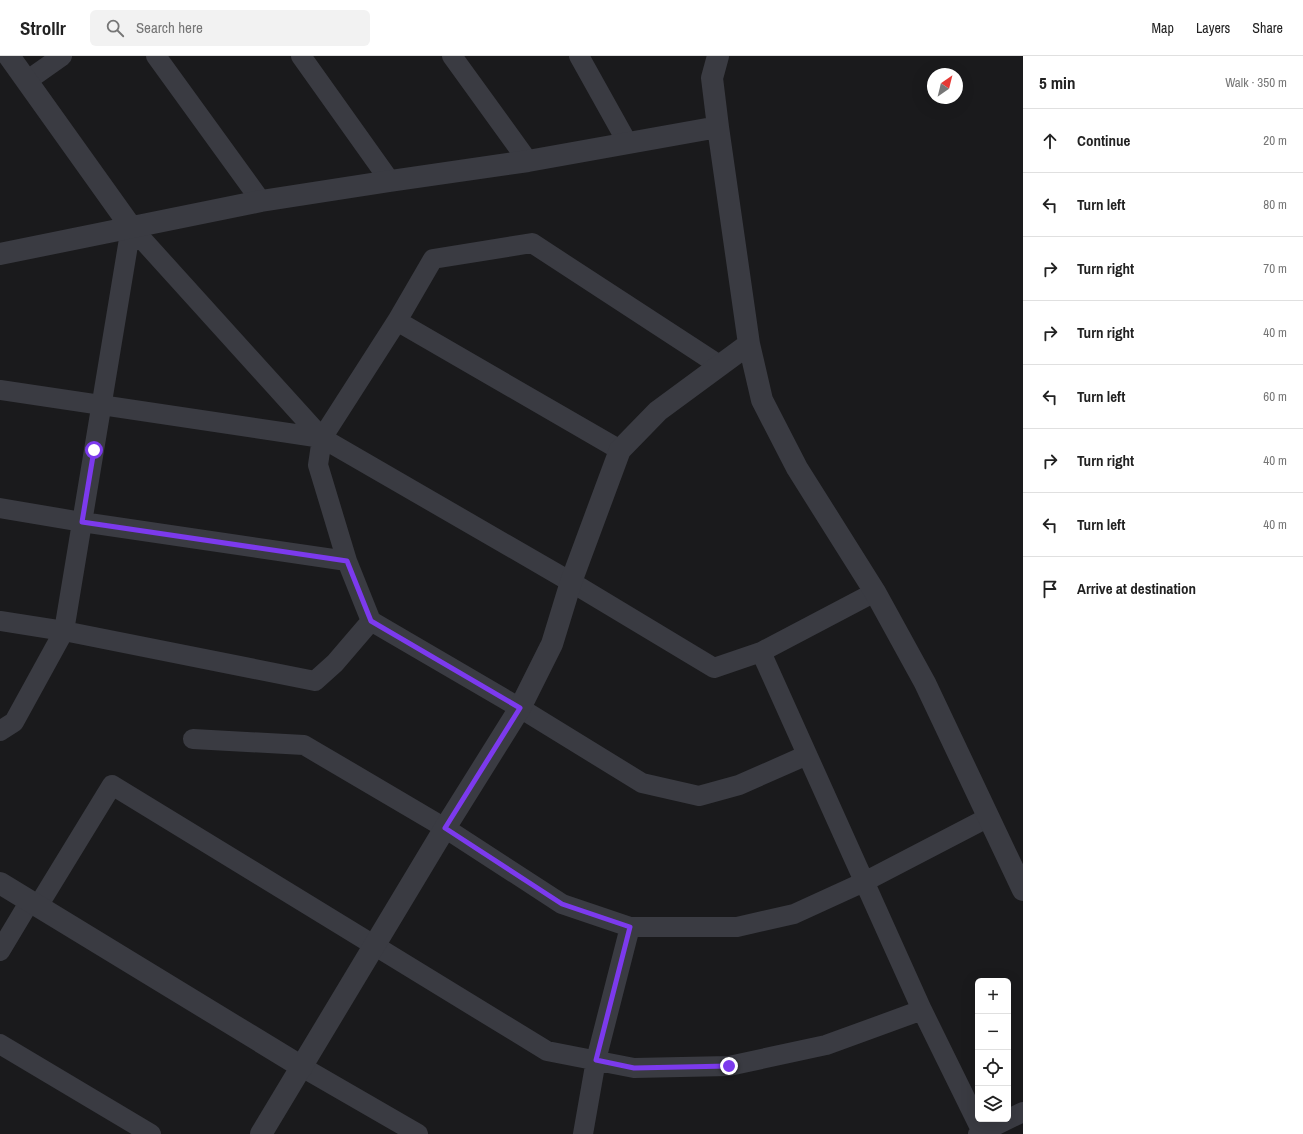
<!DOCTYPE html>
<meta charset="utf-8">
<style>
body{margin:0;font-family:"Archivo Narrow",sans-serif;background:#f2f2f2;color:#222}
.controls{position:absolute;right:12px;bottom:12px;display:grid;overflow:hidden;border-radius:6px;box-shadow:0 4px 16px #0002}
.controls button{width:36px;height:36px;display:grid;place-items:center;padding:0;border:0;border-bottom:1px solid #e0e0e0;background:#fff;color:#222;font:20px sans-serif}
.compass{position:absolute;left:927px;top:12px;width:36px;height:36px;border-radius:50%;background:#fff;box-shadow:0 4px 16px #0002;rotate:35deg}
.stop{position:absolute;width:12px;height:12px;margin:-9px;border:3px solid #7c3aed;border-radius:50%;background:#fff}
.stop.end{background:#7c3aed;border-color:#fff;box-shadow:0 1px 4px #0008}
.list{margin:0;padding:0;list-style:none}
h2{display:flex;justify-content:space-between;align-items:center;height:52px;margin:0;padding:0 16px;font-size:17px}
h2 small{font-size:13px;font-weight:400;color:#767676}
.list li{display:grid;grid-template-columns:26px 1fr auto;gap:12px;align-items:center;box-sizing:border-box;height:64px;padding:0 16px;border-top:1px solid #e0e0e0}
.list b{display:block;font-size:15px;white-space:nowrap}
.list em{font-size:13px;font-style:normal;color:#767676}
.icon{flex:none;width:22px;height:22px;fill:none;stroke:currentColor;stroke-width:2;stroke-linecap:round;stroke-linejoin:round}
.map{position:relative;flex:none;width:1023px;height:1078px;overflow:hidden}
header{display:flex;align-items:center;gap:24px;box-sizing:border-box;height:56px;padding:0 20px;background:#fff;border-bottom:1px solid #e0e0e0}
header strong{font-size:19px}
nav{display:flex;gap:22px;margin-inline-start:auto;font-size:14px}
.search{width:280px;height:36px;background:#f2f2f2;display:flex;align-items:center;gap:10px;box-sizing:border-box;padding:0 14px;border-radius:6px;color:#767676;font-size:15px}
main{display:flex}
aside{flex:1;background:#fff}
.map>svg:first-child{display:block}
</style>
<header>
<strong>Strollr</strong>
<div class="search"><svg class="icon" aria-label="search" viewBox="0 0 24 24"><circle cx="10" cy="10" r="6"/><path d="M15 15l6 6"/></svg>Search here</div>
<nav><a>Map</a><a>Layers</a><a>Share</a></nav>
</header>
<main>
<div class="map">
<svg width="1023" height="1078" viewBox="0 0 1023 1078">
<rect width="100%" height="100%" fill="#1a1a1c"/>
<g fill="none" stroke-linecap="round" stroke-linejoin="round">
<path stroke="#3a3b42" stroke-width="20" d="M156,0L261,145
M301,0L390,125
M452,0L528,105
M579,0L627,86
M28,24L62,0
M131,171L322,382L571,526L714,612L761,596L875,536
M397,265L620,394
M719,309L532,187L433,203L397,265L322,382L318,409L347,505L371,565L520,652L642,727L699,740L739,729L807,699
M0,334L322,382
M0,452L82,466L347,505
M0,565L64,575L315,625L335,607L371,565
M761,596L922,954L983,1078
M0,675L14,666L64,575L131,171
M193,683L304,689L445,772L562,848L630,871H737L794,858L864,826L989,761
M38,850L112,729L547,995L634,1012L729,1010L826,989L922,954
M0,895L30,845
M0,988L151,1078
M302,1011L418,1078
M583,1078L596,1004L630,871
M978,1078L1023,1056"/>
<path stroke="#3a3b42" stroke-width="22" d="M9,0L131,171
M718,0L712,22L718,71L749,288L762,344L797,412L875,536L925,627L1023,834
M0,198L261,145L390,125L528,105L718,71
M0,827L302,1011
M261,1078L445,772L520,652L552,588L571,526L620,394L658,355L749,288"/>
</g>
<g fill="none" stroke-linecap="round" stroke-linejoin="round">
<path stroke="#7c3aed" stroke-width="5" d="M94,394L82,466L347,505L371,565L520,652L445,772L562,848L630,871L596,1004L634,1012L729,1010"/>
</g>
</svg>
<div class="controls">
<button>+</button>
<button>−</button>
<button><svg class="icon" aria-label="locate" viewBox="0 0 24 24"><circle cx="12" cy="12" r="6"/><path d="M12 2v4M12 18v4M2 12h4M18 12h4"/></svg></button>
<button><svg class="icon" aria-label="layers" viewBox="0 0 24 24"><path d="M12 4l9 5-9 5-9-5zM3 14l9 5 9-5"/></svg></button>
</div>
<svg class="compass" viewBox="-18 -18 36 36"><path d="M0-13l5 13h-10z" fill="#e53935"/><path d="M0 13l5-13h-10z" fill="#767676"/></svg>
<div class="stop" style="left:94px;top:394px"></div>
<div class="stop end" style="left:729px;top:1010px"></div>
</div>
<aside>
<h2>5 min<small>Walk · 350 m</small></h2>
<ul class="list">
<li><svg class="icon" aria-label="ahead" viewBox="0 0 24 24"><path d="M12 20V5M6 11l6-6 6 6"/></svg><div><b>Continue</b></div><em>20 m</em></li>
<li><svg class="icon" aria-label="left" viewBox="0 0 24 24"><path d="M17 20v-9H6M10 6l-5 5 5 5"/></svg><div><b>Turn left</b></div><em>80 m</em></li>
<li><svg class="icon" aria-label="right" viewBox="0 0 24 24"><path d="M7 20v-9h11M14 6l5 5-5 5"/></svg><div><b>Turn right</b></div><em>70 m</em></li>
<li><svg class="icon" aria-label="right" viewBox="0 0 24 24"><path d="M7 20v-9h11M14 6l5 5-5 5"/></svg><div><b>Turn right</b></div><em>40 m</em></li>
<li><svg class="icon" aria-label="left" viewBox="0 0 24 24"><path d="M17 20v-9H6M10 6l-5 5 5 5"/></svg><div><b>Turn left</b></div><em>60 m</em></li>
<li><svg class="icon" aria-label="right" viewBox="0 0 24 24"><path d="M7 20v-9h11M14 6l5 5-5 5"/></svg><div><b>Turn right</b></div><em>40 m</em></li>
<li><svg class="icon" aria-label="left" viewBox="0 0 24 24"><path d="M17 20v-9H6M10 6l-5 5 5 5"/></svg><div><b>Turn left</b></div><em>40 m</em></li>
<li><svg class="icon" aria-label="arrive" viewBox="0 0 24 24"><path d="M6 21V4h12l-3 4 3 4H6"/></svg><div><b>Arrive at destination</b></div></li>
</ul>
</aside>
</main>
